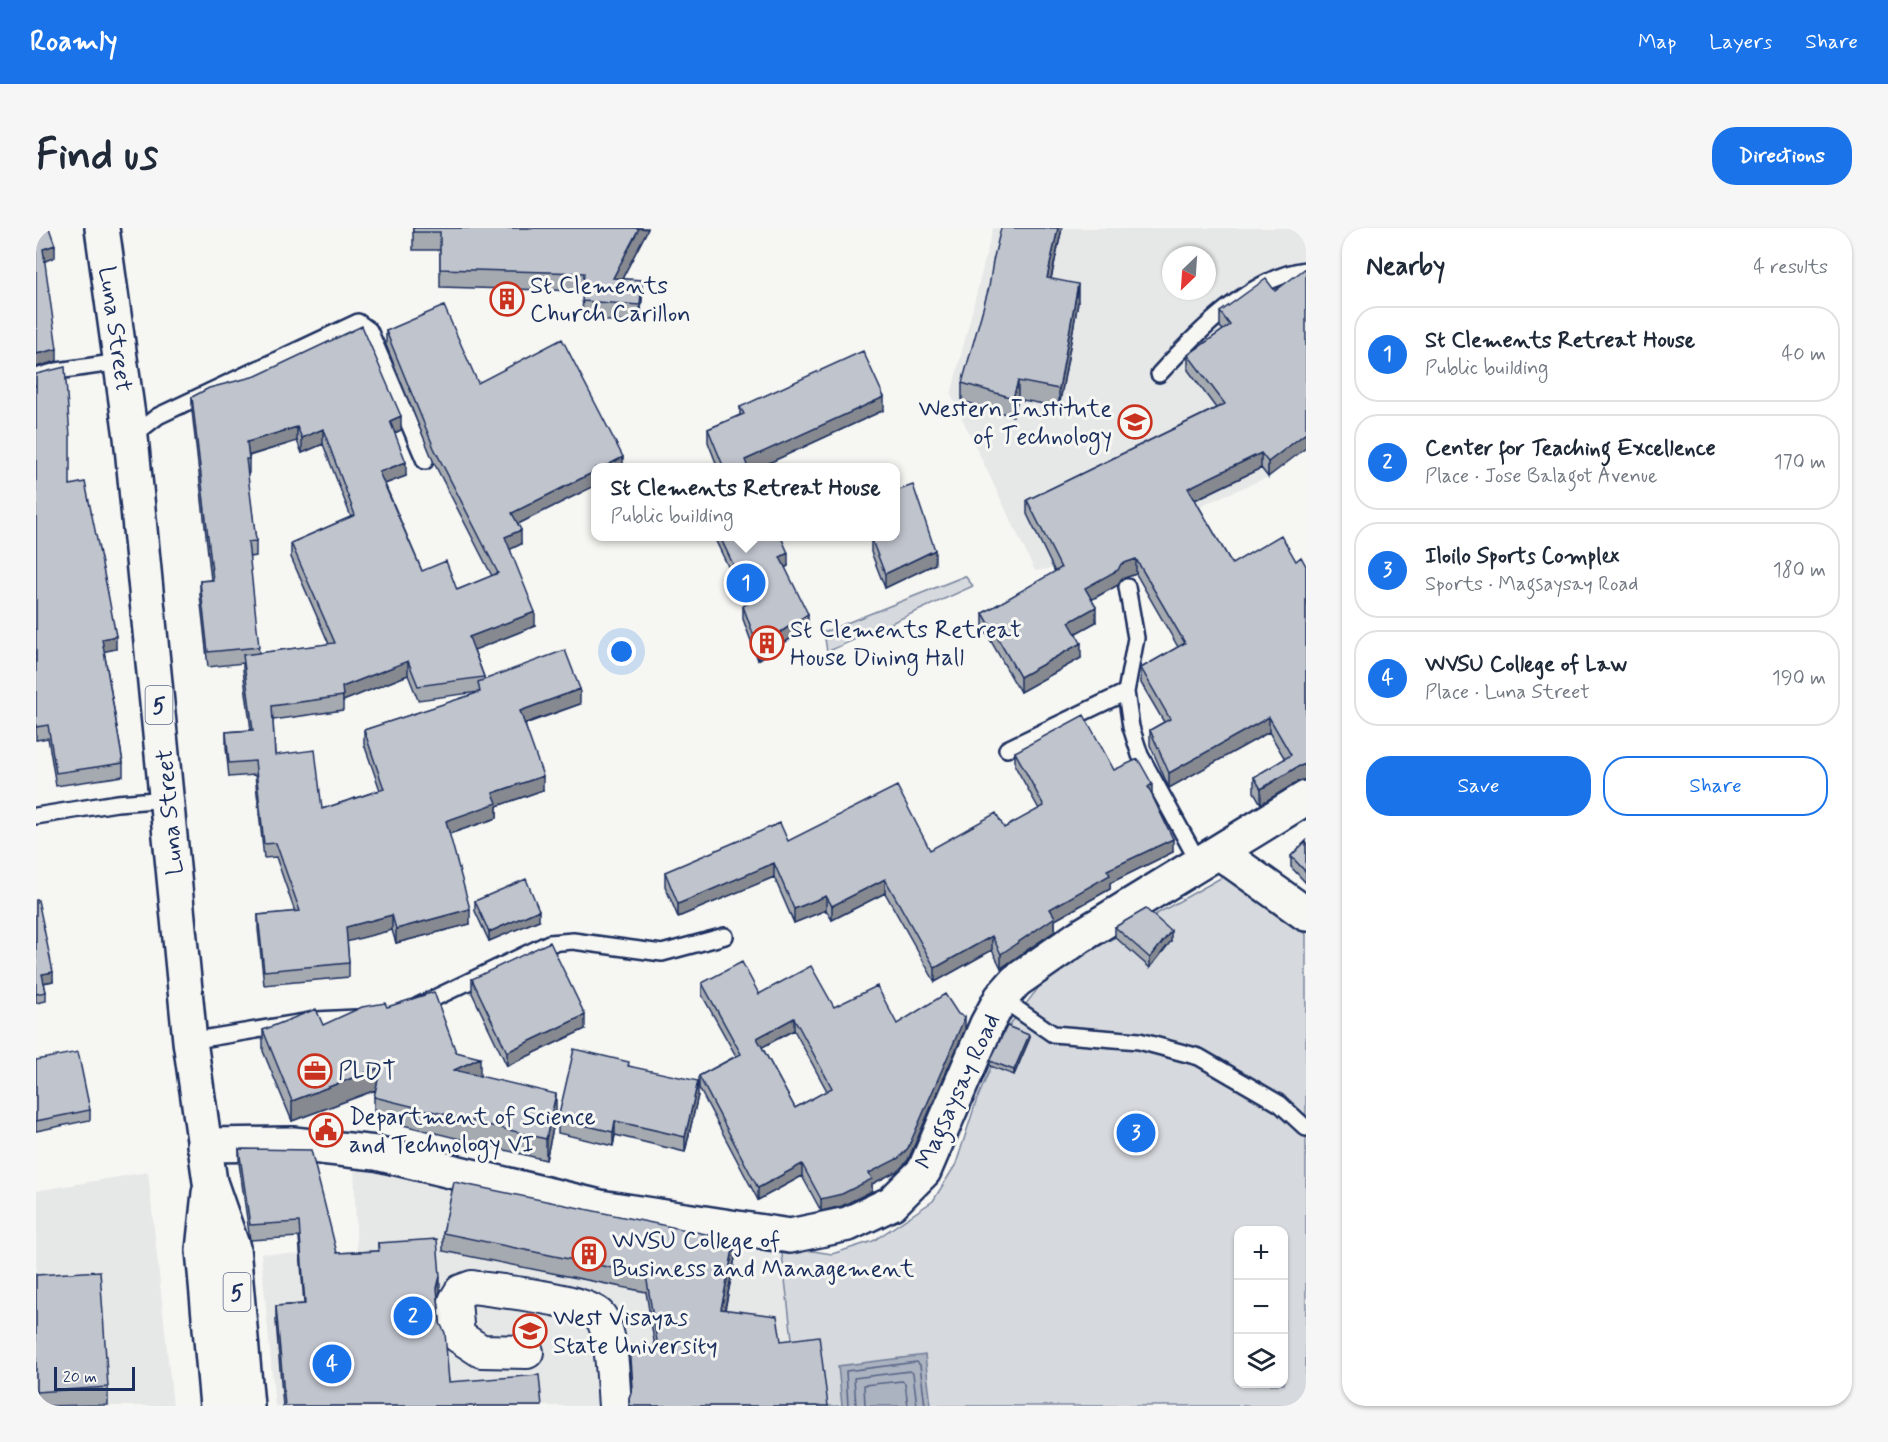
<!DOCTYPE html>
<meta charset="utf-8">
<style>
body{margin:0;font-family:Mynerve,sans-serif;background:#f6f6f7;color:#1f2937}
.controls{position:absolute;right:18px;bottom:18px;display:grid;overflow:hidden;border-radius:12px;box-shadow:0 2px 4px #0004}
.controls button{width:54px;height:54px;display:grid;place-items:center;padding:0;border:0;border-bottom:2px solid #e0e1e3;background:#fff;color:#1f2937;font:30px sans-serif}
.compass{position:absolute;left:1126px;top:18px;width:54px;height:54px;border-radius:50%;background:#fff;box-shadow:0 2px 4px #0004;rotate:205deg}
.scale{position:absolute;left:18px;bottom:15px;width:81px;box-sizing:border-box;padding-left:6px;border:3px solid #1b2f5e;border-top:0;font-size:16px;line-height:21px;white-space:nowrap;color:#1b2f5e;-webkit-text-stroke:4px #f6f6f2;paint-order:stroke}
.you{position:absolute;left:586px;top:424px;width:21px;height:21px;margin:-15px;border:4px solid #fff;border-radius:50%;background:#1a73e8;box-shadow:0 0 0 9px #1a73e833}
.badge{display:grid;place-items:center;width:39px;height:39px;border-radius:50%;background:#1a73e8;color:#fff;font-size:20px;font-weight:700}
.pin{position:absolute;translate:-50% -50%;border:3px solid #fff;box-shadow:0 2px 6px #0006}
.popup{position:absolute;left:555px;top:235px;width:309px;height:78px;box-sizing:border-box;display:grid;place-content:center;border-radius:12px;background:#fff;filter:drop-shadow(0 2px 4px #0005);font-size:20px;white-space:nowrap;color:#747a83}
.popup b{font-size:22px;color:#1f2937}
.popup::after{content:'';position:absolute;left:50%;top:100%;margin-left:-12px;border:12px solid transparent;border-top-color:#fff}
.list{margin:0;padding:0;list-style:none}
h2{display:flex;justify-content:space-between;align-items:center;height:78px;margin:0;padding:0 24px;font-size:26px}
h2 small{font-size:20px;font-weight:400;color:#747a83}
.list li{display:grid;grid-template-columns:39px 1fr auto;gap:18px;align-items:center;box-sizing:border-box;height:96px;margin:0 12px 12px;padding:0 12px;border:2px solid #e0e1e3;border-radius:24px}
.list b{display:block;font-size:22px;white-space:nowrap}
.list p{margin:0;font-size:20px;white-space:nowrap;color:#747a83}
.list em{font-size:20px;font-style:normal;color:#747a83}
.actions{display:flex;gap:12px;padding:18px 24px}
.actions a{flex:1;padding:14px 0;border:2px solid #1a73e8;border-radius:24px;text-align:center;font-size:21px;color:#1a73e8}
.actions .main{background:#1a73e8;color:#fff}
.icon{flex:none;width:33px;height:33px;fill:none;stroke:currentColor;stroke-width:2;stroke-linecap:round;stroke-linejoin:round}
.map{position:relative;flex:none;width:1270px;height:1178px;overflow:hidden;border-radius:24px}
header{display:flex;align-items:center;gap:36px;box-sizing:border-box;height:84px;padding:0 30px;background:#1a73e8;color:#fff}
header strong{font-size:28px}
nav{display:flex;gap:33px;margin-inline-start:auto;font-size:21px}
.intro{display:flex;align-items:center;justify-content:space-between;box-sizing:border-box;height:144px;padding:0 36px}
h1{margin:0;font-size:42px}
.button{padding:15px 27px;border-radius:24px;background:#1a73e8;color:#fff;font-size:21px;font-weight:700}
main{display:flex;gap:36px;padding:0 36px}
aside{flex:1;background:#fff;border-radius:24px;box-shadow:0 2px 4px #0004}
.map>svg:first-child{display:block}
</style>
<header>
<strong>Roamly</strong>
<nav><a>Map</a><a>Layers</a><a>Share</a></nav>
</header>
<div class="intro"><h1>Find us</h1><a class="button">Directions</a></div>
<main>
<div class="map">
<svg width="1270" height="1178" viewBox="0 0 1270 1178">
<rect width="100%" height="100%" fill="#f6f6f2"/>
<filter id="ink" filterUnits="userSpaceOnUse"><feTurbulence type="fractalNoise" baseFrequency=".0167" numOctaves="2"/><feDisplacementMap in="SourceGraphic" scale="12" xChannelSelector="R" yChannelSelector="G"/><feConvolveMatrix kernelMatrix="1 2 1 2 8 2 1 2 1" color-interpolation-filters="sRGB"/></filter>
<g filter="url(#ink)">
<path fill="#e6e7e7" fill-rule="evenodd" d="M957,0H1270V220L1232,249L1017,340L999,343L915,167ZM1135,27H1171V63H1135Z
M318,938L745,1018L764,1178H239L225,1025L321,1029Z
M112,944L137,1178H0V963Z"/>
<path fill="#d6d9dd" stroke="#78849e" stroke-width="1.5" fill-rule="evenodd" d="M929,348L937,358L791,424L788,404Z
M1190,647L1270,706V1178H764L745,1018L796,1026L837,1013L897,973L920,936L940,874L972,799L1013,746ZM1202,1002H1248V1156H1202Z"/>
<path fill="#abb2c0" stroke="#717e99" stroke-width="1.5" d="M889,1127L895,1178H806L802,1138Z"/>
<g fill="none" stroke-linecap="round" stroke-linejoin="round">
<path stroke="#556385" stroke-width="1.5" d="M812,1178L810,1143L881,1134L884,1137L889,1178
M820,1178L818,1150L874,1143L877,1145L881,1178
M829,1178L828,1157L866,1153L869,1155L872,1178"/>
<defs>
<path id="service" d="M1123,146C1159,107 1215,48 1270,42
M0,149L21,143L84,134
M95,209L122,188L322,94L333,102L389,233
M1091,359L1100,410L1090,464L1095,499L1104,527L1163,635
M971,521L1090,464
M0,588L81,575L132,571
M965,770L1017,806L1103,813L1163,829L1244,876L1270,900
M382,778L513,715L537,713L626,725L689,708
M154,813L280,792L320,790"/>
<path id="minor" d="M491,1124L445,1123L422,1108L419,1073L425,1063L436,1059C461,1063 548,1071 563,1087C577,1102 577,1157 579,1178"/>
<path id="tertiary" d="M1183,624L1270,686
M168,917L257,916L340,925L564,979L754,1008L812,996L856,975L888,943L951,796L965,770L980,753L1043,709L1270,570"/>
<path id="primary" d="M66,0L95,209L154,813L174,954L197,1020L211,1178
M173,965L167,1022L181,1178"/>
</defs>
<use href="#service" stroke="#1b2f5e" stroke-width="20"/>
<use href="#minor" stroke="#1b2f5e" stroke-width="36"/>
<use href="#tertiary" stroke="#1b2f5e" stroke-width="38"/>
<use href="#primary" stroke="#1b2f5e" stroke-width="38"/>
<use href="#service" stroke="#f6f6f2" stroke-width="15"/>
<use href="#minor" stroke="#f6f6f2" stroke-width="32"/>
<use href="#tertiary" stroke="#f6f6f2" stroke-width="33"/>
<use href="#primary" stroke="#f6f6f2" stroke-width="33"/>
</g>
<path fill="#a5a9b0" stroke="#1b2f5e" stroke-width="1.5" fill-rule="evenodd" d="M377,0H612L586,51L606,70L604,95L546,91L547,63L404,59V22H377Z
M1026,0L1015,51L1042,74L1023,179L982,171L977,188L926,173V155Z
M1239,63L1232,249L1225,240L1159,272L1196,336L1260,333L1270,338V551L1261,554L1225,576L1218,564V549L1249,531L1233,504L1133,560L1114,517V502L1128,494L1105,455V440L1142,419L1100,346L1085,351L1082,357L1055,372L1060,394L1040,405L1045,430L984,464L947,399V385L1019,344L991,286V272L1180,180L1152,142V127L1187,102L1184,99V84Z
M350,103L442,155L587,240L560,257L482,296L485,316L474,321L499,398L438,422L448,449V451L544,476L489,496L507,562L461,578V590L413,606L434,696L360,715L356,702L311,713L313,735V749L228,757L222,701V687L259,684L240,629L228,630L219,547L193,549L190,519V504L215,502L207,442V435L172,439L164,367V353L175,352L156,183V169L365,202L359,205L370,248L349,256L386,343L421,362L456,348L398,235L350,117ZM261,213L266,225L287,216L315,289L255,315V329L293,416L223,425L213,329L220,328V313L211,246L213,245V228ZM372,447L382,472L442,464V465L328,502V516L344,562L286,581L239,527L237,492L307,482V473Z
M0,146L34,257L80,421L68,423L87,535V548L20,558L12,510L0,512Z
M704,179L848,182L722,240H682L672,214V201L704,187Z
M678,309H745L752,338L749,340L772,399L722,432L707,391V378L710,376Z
M835,310L899,336L849,360L835,324Z
M979,524L1078,542L1116,568L1137,624L1074,655V661L1019,692V703L965,740L956,722L899,754L849,665L796,692L790,682L758,695L738,649L642,689L629,658V644L752,613L894,622L968,600L1003,581L979,538Z
M1270,613V655L1255,639V628Z
M0,672L17,753L8,755L10,764V773L0,775Z
M439,673L503,692L453,713L439,683Z
M1079,699L1135,713L1114,740L1079,709Z
M436,751L549,801L471,838L436,765Z
M666,755L798,779L861,796L929,801L872,932L863,942L836,956V963L806,978L785,983L766,948L722,972L663,860V848L700,828L666,767ZM758,802L791,863L759,880L726,819Z
M351,779L420,824L444,848L520,886L510,932L338,890V869L340,862L256,893L227,823V802L287,797Z
M993,812L978,847L954,838V833Z
M0,832L54,882V892L0,903Z
M593,838L662,867L649,924L579,907L577,918L522,905V891Z
M203,921L301,1025L342,1023V1015L404,1063L402,1071L404,1095L413,1154L506,1178H247L240,1093V1078L268,1076L263,1009L214,1012L203,935Z
M407,1005L699,1030L689,1082L745,1113L792,1178H593V1171L596,1162L594,1135V1117L619,1119L610,1064L407,1023Z
M0,1047L72,1159V1177L0,1178Z"/>
<path fill="#868990" stroke="#1b2f5e" stroke-width="1.5" d="M603,0L612,1L577,68V50Z
M1022,0H1026L1011,68V50Z
M19,17V29L7,34V21Z
M606,52V70L604,95V77Z
M1042,56V74L1023,179V161Z
M21,121V133L0,139V126Z
M982,153V171L977,188V170Z
M848,169V182L722,240H709V232Z
M365,188V202L354,207V193Z
M261,199V213L211,228V214Z
M287,201V216L266,225V210Z
M1270,205V220L1232,249V234Z
M1225,225V240L1152,275V260Z
M587,229V240H566Z
M370,234V248L343,258V244Z
M560,243V257L476,299V285Z
M485,302V316L469,324V309Z
M899,322V336L849,360V346Z
M752,325V338L744,342V329Z
M1100,331V346L1085,351L1082,357L1049,375V360L1085,336Z
M1060,379V394L1033,409V394Z
M499,384V398L433,424V409Z
M772,386V399L722,432V419Z
M80,408V421L66,424V411Z
M1045,415V430L984,464V449Z
M372,433V447L307,473L306,459Z
M544,461V476L484,497V483Z
M1233,489V504L1133,560V545Z
M1270,536V551L1261,554L1225,576V561L1261,539Z
M507,548V562L461,578V590L410,607V593L457,565Z
M1116,556V570L1112,559Z
M1137,611V624L1074,655V661L1019,692V703L965,740V726L1014,681L1071,642Z
M738,635V649L642,689V676Z
M849,651V665L796,692V678Z
M790,668V682L758,695V681Z
M434,681V696L360,715V701Z
M503,682V692L453,713V704Z
M356,687V702L310,714V699Z
M1135,703V713L1114,740V730Z
M956,708V722L899,754V740Z
M17,744V753L6,755V746Z
M549,787V801L471,838V824Z
M929,789V801L872,932L863,942L836,956V963L806,978L785,983V971L833,945Z
M758,790V802L721,822V810Z
M993,807V812L978,847V842Z
M444,830V850L418,842Z
M345,839V860L256,893V873Z
M662,853V867L649,924V909Z
M520,866V886L510,932V911Z
M579,893V907L577,918V904Z
M766,936V948L722,972V960Z
M699,1012V1030L685,1099V1081Z
M404,1048V1063L401,1075V1060Z"/>
<path fill="#c0c4cd" stroke="#1b2f5e" stroke-width="1.5" fill-rule="evenodd" d="M0,0H13L19,17L7,21L21,121L0,126Z
M377,0H603L577,50L606,52L604,77L546,73L548,45L404,41V4H377Z
M965,0H1022L1011,50L1042,56L1023,161L982,153L977,170L926,155L953,59L957,33Z
M1270,40V205L1232,234L1225,225L1152,260L1196,336L1245,307L1260,333L1265,329L1270,338V536L1261,539L1225,561L1218,549L1255,527L1233,489L1133,545L1114,502L1134,491L1105,440L1149,415L1100,331L1085,336L1082,342L1049,360L1060,379L1033,394L1045,415L984,449L947,385L1025,340L991,272L1189,176L1152,127L1194,97L1184,84L1224,55L1230,51L1239,63Z
M408,78L442,155L526,111L587,229L566,240H560V243L476,285L485,302L469,309L499,384L433,409L448,449L382,458L372,433L306,459L307,468L236,478L239,527L279,522L286,581L348,561L328,502L444,464L442,454L529,422L544,461L484,483L507,548L457,565L461,575L410,593L434,681L360,701L356,687L310,699L313,735L228,743L222,687L264,683L240,615L228,616L219,533L193,535L190,504L217,502L207,427L299,415L255,315L319,287L287,201L266,210L261,199L211,214L213,231H210L220,313L212,314L223,419L172,424L164,353L177,352L156,169L173,160L220,148L326,98L365,188L354,193L370,234L343,244L386,343L410,333L421,362L462,345L398,220L350,103Z
M827,123L848,169L709,232L712,240H688L672,201L708,186L704,179Z
M29,139L34,209V257L49,254L71,360L80,408L66,411L87,535L20,545L12,497L0,499V146Z
M877,257L899,322L849,346L835,310L836,309H860V263Z
M684,309H745L752,325L744,329L772,386L722,419L707,378L715,374Z
M1048,487L1078,542L1102,531L1116,556L1112,559L1137,611L1071,642L1074,647L1014,681L1019,689L965,726L956,708L899,740L849,651L796,678L790,668L758,681L738,635L642,676L629,644L744,595L752,613L861,558L894,622L960,585L968,600L1008,578L979,524Z
M1270,613V644L1255,628Z
M490,651L503,682L453,704L439,673Z
M0,672H2L17,744L6,746L10,764L0,766Z
M1110,681L1135,703L1114,730L1079,699Z
M514,714L549,787L471,824L436,751Z
M706,734L723,766L775,738L798,779L841,758L861,796L909,766L922,786L929,789L872,920L863,930L833,945L836,951L806,966L785,971L766,936L722,960L663,848L705,826L666,755ZM758,790L796,860L759,880L721,810Z
M398,764L420,824L444,830L418,842L520,866L510,911L338,869L345,839L256,873L227,802L280,781L287,797L326,779L349,775L351,779Z
M971,798L993,807L978,842L954,833Z
M538,821L593,834L592,838L662,853L649,909L579,893L577,904L522,891Z
M42,824L54,882L0,893V832Z
M203,921L275,922L301,1025L343,1023L342,1015L401,1011L404,1048L401,1060L404,1095L409,1105L413,1154L503,1147L506,1178H249L240,1078L269,1076L263,994L214,997Z
M418,954L699,1012L685,1081L741,1088L745,1113L783,1108L792,1178H594L593,1171L597,1159L594,1117L622,1119L610,1047L407,1005Z
M64,1043L72,1159L0,1164V1047Z"/>
</g>
<defs>
<symbol id="building-ring" viewBox="-11 -11 22 22"><circle r="9.5" fill="#f6f6f2" stroke="#c8321e" stroke-width="1.5"/><path d="M-4-6H4V6H1V3H-1V6H-4ZM-2.5-4.3h1.7v1.8h-1.7ZM.8-4.3h1.7v1.8H.8ZM-2.5-1h1.7V.8h-1.7ZM.8-1h1.7V.8H.8Z" fill="#c8321e"/></symbol>
<symbol id="university-ring" viewBox="-11 -11 22 22"><circle r="9.5" fill="#f6f6f2" stroke="#c8321e" stroke-width="1.5"/><path d="M0-5L7-2L0 1L-7-2ZM-4 1L0 2.5L4 1V4Q0 6-4 4Z" fill="#c8321e"/></symbol>
<symbol id="office-ring" viewBox="-11 -11 22 22"><circle r="9.5" fill="#f6f6f2" stroke="#c8321e" stroke-width="1.5"/><path d="M-6-3h4V-5.5h4V-3h4V5H-6ZM-1-4.5V-3h2v-1.5ZM-6 0V1H6V0Z" fill="#c8321e"/></symbol>
<symbol id="civic-ring" viewBox="-11 -11 22 22"><circle r="9.5" fill="#f6f6f2" stroke="#c8321e" stroke-width="1.5"/><path d="M-.6-6.5H3V-4.5H.6V-3L4-1V1h2V6H-6V1h2V-1L-.6-3ZM-1.2 2.5V6h2.4V2.5Z" fill="#c8321e"/></symbol>
</defs>
<g fill-rule="evenodd">
<use href="#building-ring" x="452" y="52" width="38" height="38"/>
<use href="#university-ring" x="1080" y="175" width="38" height="38"/>
<use href="#building-ring" x="712" y="396" width="38" height="38"/>
<use href="#office-ring" x="260" y="824" width="38" height="38"/>
<use href="#civic-ring" x="271" y="883" width="38" height="38"/>
<use href="#building-ring" x="534" y="1007" width="38" height="38"/>
<use href="#university-ring" x="475" y="1084" width="38" height="38"/>
</g>
<g text-anchor="middle" stroke-width="6" stroke-linejoin="round" paint-order="stroke">
<g fill="#f6f6f2" stroke="#5d6b8a" stroke-width="1.5">
<rect x="109.5" y="458" width="27" height="38" rx="4.5"/>
<rect x="187.5" y="1045" width="27" height="38" rx="4.5"/>
</g>
<g font-size="22" font-weight="bold" fill="#1b2f5e">
<text x="123" y="485">5</text>
<text x="201" y="1072">5</text>
</g>
<g font-size="24" fill="#1b2f5e" stroke="#f6f6f2" text-anchor="start">
<text x="494" y="65">St Clements<tspan x="494" dy="28">Church Carillon</tspan></text>
<text x="1076" y="188" text-anchor="end">Western Institute<tspan x="1076" dy="28">of Technology</tspan></text>
<text x="754" y="409">St Clements Retreat<tspan x="754" dy="28">House Dining Hall</tspan></text>
<text x="302" y="851">PLDT</text>
<text x="313" y="896">Department of Science<tspan x="313" dy="28">and Technology VI</tspan></text>
<text x="576" y="1020">WVSU College of<tspan x="576" dy="28">Business and Management</tspan></text>
<text x="517" y="1097">West Visayas<tspan x="517" dy="28">State University</tspan></text>
</g>
<g font-size="24" fill="#1b2f5e" stroke="#f6f6f2">
<text transform="translate(80 101) rotate(82)" y="8">Luna Street</text>
<text transform="translate(133 584) rotate(-95)" y="8">Luna Street</text>
<text transform="translate(921 863) rotate(-65)" y="8">Magsaysay Road</text>
</g>
</g>
</svg>
<div class="controls">
<button>+</button>
<button>−</button>
<button><svg class="icon" aria-label="layers" viewBox="0 0 24 24"><path d="M12 4l9 5-9 5-9-5zM3 14l9 5 9-5"/></svg></button>
</div>
<svg class="compass" viewBox="-18 -18 36 36"><path d="M0-13l5 13h-10z" fill="#e53935"/><path d="M0 13l5-13h-10z" fill="#747a83"/></svg>
<div class="scale">20 m</div>
<div class="you"></div>
<div class="pin badge" style="left:710px;top:355px">1</div>
<div class="popup"><b>St Clements Retreat House</b>Public building</div>
<div class="pin badge" style="left:377px;top:1088px">2</div>
<div class="pin badge" style="left:1100px;top:905px">3</div>
<div class="pin badge" style="left:296px;top:1136px">4</div>
</div>
<aside>
<h2>Nearby<small>4 results</small></h2>
<ul class="list">
<li><span class="badge">1</span><div><b>St Clements Retreat House</b><p>Public building</p></div><em>40 m</em></li>
<li><span class="badge">2</span><div><b>Center for Teaching Excellence</b><p>Place · Jose Balagot Avenue</p></div><em>170 m</em></li>
<li><span class="badge">3</span><div><b>Iloilo Sports Complex</b><p>Sports · Magsaysay Road</p></div><em>180 m</em></li>
<li><span class="badge">4</span><div><b>WVSU College of Law</b><p>Place · Luna Street</p></div><em>190 m</em></li>
</ul>
<div class="actions"><a class="main">Save</a><a>Share</a></div>
</aside>
</main>
